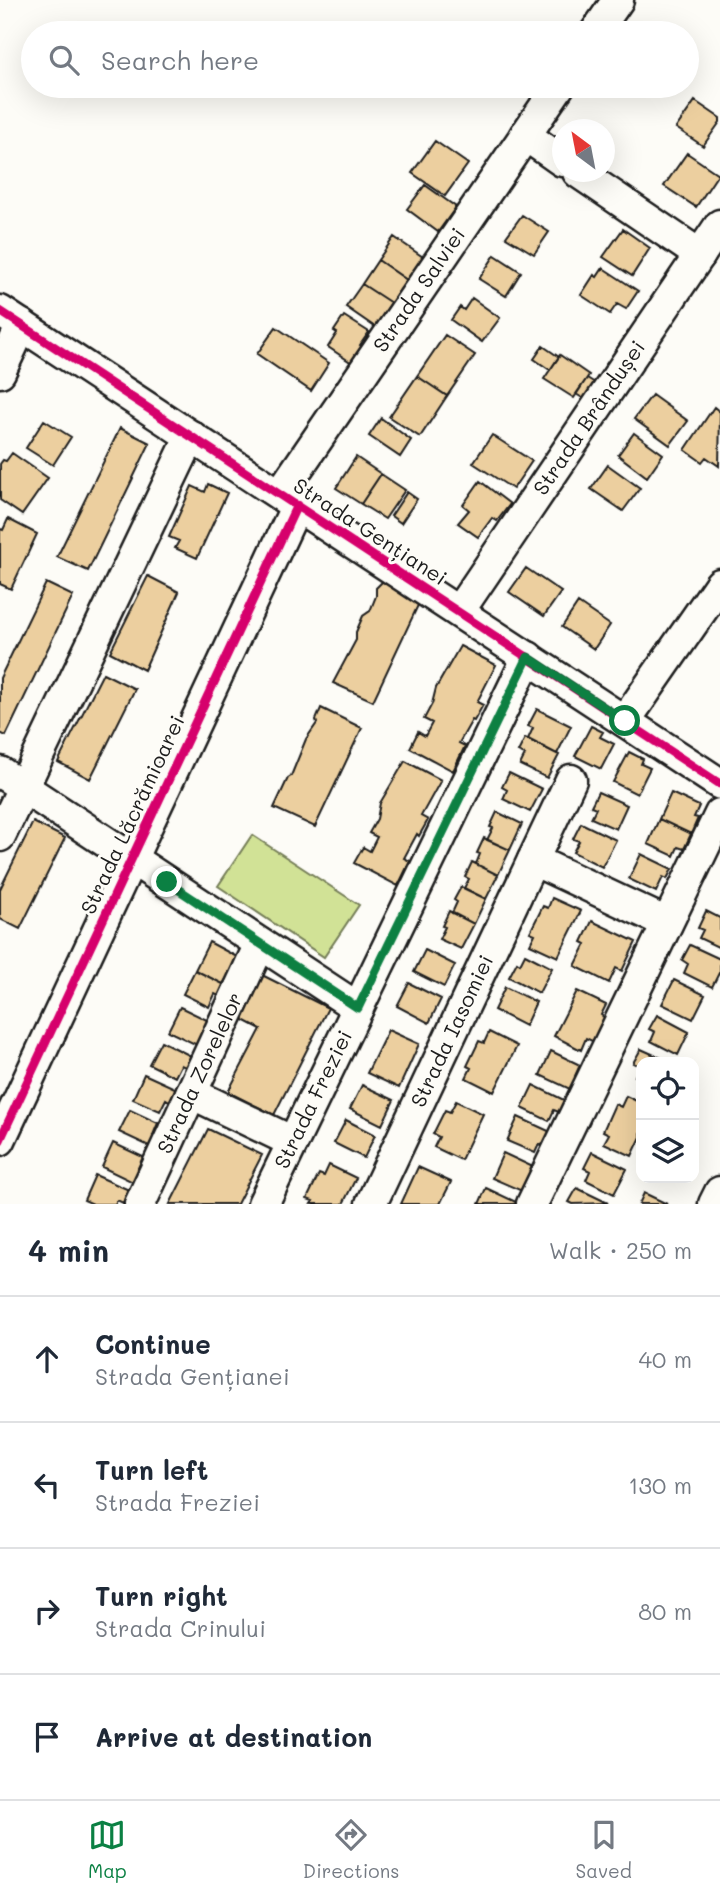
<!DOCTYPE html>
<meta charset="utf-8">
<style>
body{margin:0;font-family:Mali,sans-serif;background:#f6f6f7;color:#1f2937}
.controls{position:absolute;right:21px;bottom:21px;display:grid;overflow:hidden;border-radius:14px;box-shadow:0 7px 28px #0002}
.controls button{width:63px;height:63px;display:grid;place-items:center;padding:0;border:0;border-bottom:2px solid #e0e1e3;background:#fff;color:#1f2937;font:35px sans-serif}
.compass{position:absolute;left:552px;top:119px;width:63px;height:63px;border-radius:50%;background:#fff;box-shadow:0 7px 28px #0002;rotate:328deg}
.stop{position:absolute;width:21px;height:21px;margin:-16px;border:5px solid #0b8043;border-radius:50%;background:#fff}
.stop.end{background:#0b8043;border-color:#fff;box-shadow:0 2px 7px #0008}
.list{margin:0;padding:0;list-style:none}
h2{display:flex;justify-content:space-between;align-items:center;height:91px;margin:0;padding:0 28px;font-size:30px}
h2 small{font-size:23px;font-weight:400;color:#747a83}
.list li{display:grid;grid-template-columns:46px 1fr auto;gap:21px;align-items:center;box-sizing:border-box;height:126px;padding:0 28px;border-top:2px solid #e0e1e3}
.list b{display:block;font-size:26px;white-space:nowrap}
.list p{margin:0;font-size:23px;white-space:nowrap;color:#747a83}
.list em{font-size:23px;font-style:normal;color:#747a83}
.icon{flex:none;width:38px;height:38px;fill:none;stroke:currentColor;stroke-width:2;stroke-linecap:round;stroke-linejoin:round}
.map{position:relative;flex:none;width:720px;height:1204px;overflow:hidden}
.search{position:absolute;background:#fff;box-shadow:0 7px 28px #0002;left:21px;right:21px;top:21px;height:77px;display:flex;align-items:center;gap:18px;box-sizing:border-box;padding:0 24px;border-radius:38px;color:#747a83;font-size:26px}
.sheet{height:595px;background:#fff}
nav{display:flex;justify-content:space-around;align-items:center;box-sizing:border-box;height:98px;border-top:2px solid #e0e1e3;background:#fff;font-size:19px;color:#747a83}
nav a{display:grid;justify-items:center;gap:4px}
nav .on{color:#0b8043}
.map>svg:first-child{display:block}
</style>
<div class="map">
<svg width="720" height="1204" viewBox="0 0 720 1204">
<rect width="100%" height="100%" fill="#fdfcf7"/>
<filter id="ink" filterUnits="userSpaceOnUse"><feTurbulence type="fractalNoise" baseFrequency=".0143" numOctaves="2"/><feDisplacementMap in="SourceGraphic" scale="14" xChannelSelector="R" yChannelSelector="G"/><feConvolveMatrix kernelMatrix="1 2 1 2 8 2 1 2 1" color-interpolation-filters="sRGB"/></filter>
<g filter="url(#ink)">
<path fill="#d1e296" stroke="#767f59" stroke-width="2" d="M252,835L359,905L324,957L218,886Z"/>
<path fill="#eccf9f" stroke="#1c1c1c" stroke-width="2" d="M695,101L720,118V122L703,146L676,128Z
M435,141L468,164L445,196L412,173Z
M687,153L718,174L696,207L664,186Z
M425,185L456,207L438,232L407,209Z
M522,215L549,232L534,254L506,237Z
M623,229L650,248L632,276L603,257Z
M394,237L423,257L407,280L378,260Z
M495,255L521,272L506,296L479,279Z
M378,260L407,280L391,303L362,284Z
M603,268L638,291L626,309L617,304L610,314L581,295L594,275L597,277Z
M362,284L391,303L375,327L346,307Z
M472,298L500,318L482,342L451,320L460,307L464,310Z
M344,316L369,332L360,345L365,349L355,365L328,347L337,333L334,331Z
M276,327L329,363L311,391L257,354Z
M445,335L475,355L447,396L417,376Z
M543,346L559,357L550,370L534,359Z
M560,355L589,375L574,398L544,379Z
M417,376L447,396L420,437L389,417Z
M587,378L595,383L584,399L576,394Z
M652,395L688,421L670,445L634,419Z
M714,407L720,412L719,466L706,457L702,462L685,450Z
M381,418L411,440L400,457L369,436Z
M44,420L71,437L53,465L26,448Z
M120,428L150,443L88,571L57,557Z
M634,433L663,454L647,477L618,455Z
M492,435L532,461L513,489L473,463Z
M12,453L48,478L22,515L0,500V464L3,460L6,461Z
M356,457L381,474L361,504L336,488Z
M608,465L640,488L623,511L591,489Z
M381,474L405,490L385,519L361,504Z
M480,481L510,504L497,521L492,518L478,537L458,523L469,510L463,505Z
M208,484L227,493L197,558L175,548L179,541L169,537L192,486L205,492Z
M407,492L417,499L401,523L391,516Z
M8,519L37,534L11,589L0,584V529L3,530Z
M526,568L561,592L544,616L509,592Z
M148,576L179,592L144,670L110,652Z
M383,581L420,601L373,701L333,683L356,640V632L363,616L370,611L376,596V588Z
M46,583L73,596L6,736L0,733V678Z
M578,603L610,625L594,649L562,627Z
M460,646L496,665L477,702L483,705L474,721L472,720L459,743L465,746L453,771L410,748L418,732L425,736L432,723L424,719L432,704L436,688Z
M103,673L135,689L90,779L58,762Z
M321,708L362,728L315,827L274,808L288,778L291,776L306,739L317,723L316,720Z
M537,709L571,726L557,754L528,739L533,728L528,726Z
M591,726L603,732L600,737L614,744L601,769L575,756Z
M525,738L559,755L547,778L520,765L525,755L518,752Z
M629,752L643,759L641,764L650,768L637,794L613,782Z
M405,761L441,780L421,816L428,820L419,836L417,834L404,858L410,861L398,886L354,863L363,847L370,851L377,837L369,833L377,819L380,803Z
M509,773L542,789L530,812L503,799L507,790L502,787Z
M598,792L627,805L616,829L591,818L596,808L591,806Z
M671,793L699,806L694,817L698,818L691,834L659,819Z
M497,812L522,824L510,850L487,840L493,828L490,827Z
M659,819L691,834L684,849L678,847L674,856L648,844Z
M33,822L65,838L20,929L0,919V889Z
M581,823L616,840L602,867L573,852L579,841L573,839Z
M484,838L510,850L498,875L476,864L480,854L477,853Z
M641,854L672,869L667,879L663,877L656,892L629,879Z
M472,862L498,875L486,899L464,888L469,879L465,877Z
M461,887L486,899L474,924L452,913L457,902L454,900Z
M552,898L581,911L558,957L530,944L535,934L530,932L543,906L548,908Z
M449,911L474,924L461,949L439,939L445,927L442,926Z
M706,911L720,918V948L699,938L703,930L698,928Z
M592,921L636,942L622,971L616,968L609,983L575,966L586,944L582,942Z
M209,942L239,958L223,984L195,970Z
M690,945L720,959V971L712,987L684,973L688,964L682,960Z
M425,950L455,965L444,987L414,972Z
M525,954L552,968L539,993L509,977L517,962L520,964Z
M195,970L227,986L221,997L215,994L209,1007L183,994Z
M258,973L328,1008L274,1115L228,1092L261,1029L236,1016Z
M674,980L705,995L693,1019L662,1004Z
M409,983L441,999L429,1023L397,1006Z
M505,987L536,1002L525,1026L494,1010Z
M577,991L606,1005L601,1015L605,1018L594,1042L586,1038L581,1050L554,1036Z
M180,1007L209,1021L199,1046L168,1031Z
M657,1015L689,1032L678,1055L651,1041L655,1032L649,1029Z
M388,1030L419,1044L399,1088L367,1073Z
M489,1032L517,1046L494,1092L466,1078L471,1068L467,1066L479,1041L484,1043Z
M161,1041L193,1057L188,1068L181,1065L175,1077L149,1064Z
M641,1049L670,1062H641V1079L635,1076L640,1066L633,1063Z
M551,1051L580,1065L575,1076L578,1078L572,1090L540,1075Z
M144,1074L177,1089L171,1102L166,1099L160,1111L133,1099Z
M362,1085L394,1100L382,1125L350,1109Z
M533,1085L566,1101L561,1113L554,1110L549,1121L522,1108Z
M626,1096L641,1103V1137L632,1156L604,1143L609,1134L603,1131L615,1104L621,1107Z
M456,1101L483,1114L461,1160L434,1147L439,1137L433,1134L445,1110L450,1112Z
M130,1110L158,1123L153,1135L157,1136L151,1147L119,1132Z
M518,1117L553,1133L546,1147L539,1144L535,1153L507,1141Z
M346,1120L375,1135L364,1158L334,1143Z
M208,1129L262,1155L237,1204H170Z
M113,1143L143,1157L138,1168L141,1169L135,1183L102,1167Z
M592,1152L627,1169L614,1194L586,1180L590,1171L584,1168Z
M503,1153L533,1167L522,1191L492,1178Z
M329,1165L356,1178L343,1204H311L313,1201L307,1199L319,1174L324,1176Z
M418,1167L451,1182L440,1204H401Z
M95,1175L129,1190L123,1203L117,1200L115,1204H93L84,1200Z
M486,1188L518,1203V1204H479Z
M577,1188L608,1203L573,1204L569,1202Z
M644,1193L667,1204H639Z"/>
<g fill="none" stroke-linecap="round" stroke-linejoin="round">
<defs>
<g id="minor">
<path d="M595,33L618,0"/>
<path d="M525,135L562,161"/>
<path d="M578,172L700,255"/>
<path d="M0,311L720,784"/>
<path d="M0,372L22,325"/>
<path id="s1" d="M280,494L559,86"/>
<path id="s2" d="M459,611L720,225"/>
<path d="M625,721L720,584"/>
<path d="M0,772L358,1008"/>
<path d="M0,836L191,436"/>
<path d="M533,860L571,780"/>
<path d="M191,1093L293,1142"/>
<path d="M0,1140L297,505"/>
<path id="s3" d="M140,1204L260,944"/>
<path id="s4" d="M263,1204L528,657"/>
<path id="s5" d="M371,1204L533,860L667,923"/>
<path d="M532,1204L720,814"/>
<path d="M714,1204L720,1192"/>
</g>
</defs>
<use href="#minor" stroke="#1c1c1c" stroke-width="35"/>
<use href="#minor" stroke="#fdfcf7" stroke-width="30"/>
<defs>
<path id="cycleway" d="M0,311L720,784
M0,1140L297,505"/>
</defs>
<use href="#cycleway" stroke="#fdfcf7" stroke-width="13"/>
<use href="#cycleway" stroke="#d6006c" stroke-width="9"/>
</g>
</g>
<g fill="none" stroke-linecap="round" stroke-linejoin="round" filter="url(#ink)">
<path stroke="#0b8043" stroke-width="9" d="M167,882L358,1008L528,657L625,721"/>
</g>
<g text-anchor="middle" stroke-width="6" stroke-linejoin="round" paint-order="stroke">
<g font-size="21" fill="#1c1c1c" stroke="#fdfcf7">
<text dy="7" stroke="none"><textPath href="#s1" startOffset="247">Strada Salviei</textPath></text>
<text dy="7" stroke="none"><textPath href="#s2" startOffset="233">Strada Brândușei</textPath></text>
<text transform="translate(370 532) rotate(33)" y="7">Strada Gențianei</text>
<text transform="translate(133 815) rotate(-65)" y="7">Strada Lăcrămioarei</text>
<text dy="7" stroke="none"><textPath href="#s5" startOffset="191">Strada Iasomiei</textPath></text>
<text dy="7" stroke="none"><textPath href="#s3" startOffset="144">Strada Zorelelor</textPath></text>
<text dy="7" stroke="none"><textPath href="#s4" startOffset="116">Strada Freziei</textPath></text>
</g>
</g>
</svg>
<div class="controls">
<button><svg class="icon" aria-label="locate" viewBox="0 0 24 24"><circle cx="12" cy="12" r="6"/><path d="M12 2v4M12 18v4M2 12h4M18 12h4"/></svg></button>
<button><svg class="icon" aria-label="layers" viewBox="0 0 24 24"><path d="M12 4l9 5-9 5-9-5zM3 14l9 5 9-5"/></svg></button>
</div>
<svg class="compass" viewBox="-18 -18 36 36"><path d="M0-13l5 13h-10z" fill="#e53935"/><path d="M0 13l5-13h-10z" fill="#747a83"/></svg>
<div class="stop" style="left:625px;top:721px"></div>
<div class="stop end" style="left:167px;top:882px"></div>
<div class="search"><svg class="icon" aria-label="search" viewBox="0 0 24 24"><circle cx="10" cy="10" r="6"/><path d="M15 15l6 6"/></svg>Search here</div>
</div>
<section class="sheet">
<h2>4 min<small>Walk · 250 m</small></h2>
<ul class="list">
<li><svg class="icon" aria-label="ahead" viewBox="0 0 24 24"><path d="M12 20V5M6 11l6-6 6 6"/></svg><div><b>Continue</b><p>Strada Gențianei</p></div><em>40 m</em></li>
<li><svg class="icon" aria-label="left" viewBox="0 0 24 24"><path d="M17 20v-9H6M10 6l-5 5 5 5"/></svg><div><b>Turn left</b><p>Strada Freziei</p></div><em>130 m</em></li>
<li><svg class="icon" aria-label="right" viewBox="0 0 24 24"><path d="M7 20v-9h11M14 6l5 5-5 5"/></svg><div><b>Turn right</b><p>Strada Crinului</p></div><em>80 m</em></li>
<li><svg class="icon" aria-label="arrive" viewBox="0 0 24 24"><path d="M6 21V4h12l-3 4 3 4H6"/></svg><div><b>Arrive at destination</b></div></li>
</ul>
</section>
<nav>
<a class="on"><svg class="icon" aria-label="map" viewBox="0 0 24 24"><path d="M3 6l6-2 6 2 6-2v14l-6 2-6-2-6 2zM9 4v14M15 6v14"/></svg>Map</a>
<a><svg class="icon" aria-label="directions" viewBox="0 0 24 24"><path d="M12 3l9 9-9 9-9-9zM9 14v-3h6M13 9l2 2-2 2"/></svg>Directions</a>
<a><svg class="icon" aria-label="saved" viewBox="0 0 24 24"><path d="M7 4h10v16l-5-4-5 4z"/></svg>Saved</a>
</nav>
